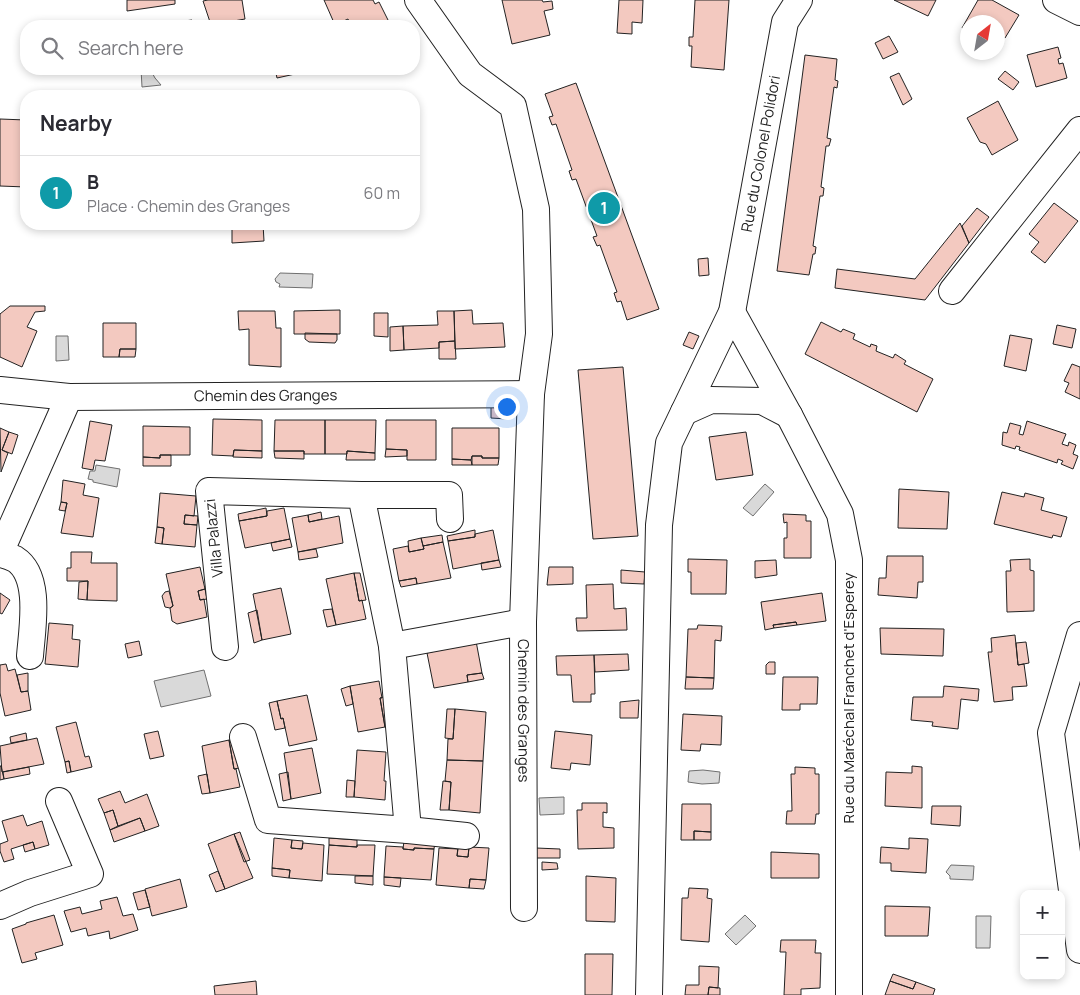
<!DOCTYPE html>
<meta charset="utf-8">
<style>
body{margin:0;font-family:Manrope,sans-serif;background:#f7f7f7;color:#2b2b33}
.controls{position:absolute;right:15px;bottom:15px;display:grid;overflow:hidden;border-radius:10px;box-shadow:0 2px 8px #0003}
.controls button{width:45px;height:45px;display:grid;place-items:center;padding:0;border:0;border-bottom:1px solid #e1e1e2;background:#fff;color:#2b2b33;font:25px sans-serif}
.compass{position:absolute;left:960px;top:15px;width:45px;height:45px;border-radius:50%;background:#fff;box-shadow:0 2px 8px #0003;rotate:31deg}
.you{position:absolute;left:506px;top:406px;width:18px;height:18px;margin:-12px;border:4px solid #fff;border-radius:50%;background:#1a73e8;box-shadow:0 0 0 8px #1a73e833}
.badge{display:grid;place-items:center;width:32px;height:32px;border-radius:50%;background:#c62828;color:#fff;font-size:16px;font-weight:700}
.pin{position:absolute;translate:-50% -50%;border:2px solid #fff;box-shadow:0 1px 5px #0006}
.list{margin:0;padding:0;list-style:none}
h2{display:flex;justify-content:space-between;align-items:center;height:65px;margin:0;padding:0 20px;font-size:21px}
h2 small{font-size:16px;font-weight:400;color:#7c7c81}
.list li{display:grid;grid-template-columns:32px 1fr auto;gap:15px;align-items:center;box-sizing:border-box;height:75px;padding:0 20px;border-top:1px solid #e1e1e2}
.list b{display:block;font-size:19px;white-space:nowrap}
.list p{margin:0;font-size:16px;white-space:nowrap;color:#7c7c81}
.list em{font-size:16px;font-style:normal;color:#7c7c81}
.icon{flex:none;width:28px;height:28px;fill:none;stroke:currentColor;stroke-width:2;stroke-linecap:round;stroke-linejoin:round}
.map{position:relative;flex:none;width:1080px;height:995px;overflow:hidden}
.search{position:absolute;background:#fff;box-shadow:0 2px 8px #0003;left:20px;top:20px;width:400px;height:55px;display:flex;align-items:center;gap:12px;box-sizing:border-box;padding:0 18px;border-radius:20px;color:#7c7c81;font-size:19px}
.panel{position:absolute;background:#fff;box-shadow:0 2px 8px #0003;left:20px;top:90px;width:400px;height:140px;border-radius:20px}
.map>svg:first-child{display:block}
</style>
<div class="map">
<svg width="1080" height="995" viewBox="0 0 1080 995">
<rect width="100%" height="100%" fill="#fff"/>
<path fill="#d9d9d9" stroke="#6f6f6f" d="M141,69H150L155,78L161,85L142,87Z
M280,273L313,274L312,288L279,287L280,284L276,282L275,279Z
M56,336H68L69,360L56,361Z
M96,465L120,469L117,487L93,482V480L88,479L90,471H95Z
M765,484L774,492L753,516L743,508Z
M204,670L211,696L161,707L154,681Z
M703,770L720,772L719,783L702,784L688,782L689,771Z
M564,797V814L540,815L539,798Z
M951,865L974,866L973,880L950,879V876L946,872Z
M745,915L756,926L736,945L725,934Z
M976,916H991L990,948H976Z"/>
<path fill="#f3c9c0" stroke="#222" d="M127,0H175V4L127,11Z
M208,0H242L245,19L211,25L203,1Z
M324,0H373L375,4L379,2L391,26H351L348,19L335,25Z
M502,0H542L543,2L552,1L553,9L544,11L550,35L512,44Z
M619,0H643L642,23L632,22V34L617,33Z
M695,0H729L724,70L691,67L692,46H689V37H693Z
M894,0H936L928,16Z
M978,0H992L1019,15L1005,38L998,34V22H968V31L962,28Z
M192,20L193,26H161V24Z
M282,21L283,26H261Z
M889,36L898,52L883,59L875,43Z
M1058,47L1061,58L1058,59L1059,64L1063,63L1067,78L1036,87L1027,55Z
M805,55L837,59L835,80L838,81L837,88L834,87L827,138L831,139L829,146H826L821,187L824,188L823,196H820L813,246L816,247L815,254H813L809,275L777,271Z
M275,69H294L295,74L277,78Z
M372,69H384L374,73Z
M1005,71L1019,82L1013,90L998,79Z
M899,73L912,99L903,105L890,77Z
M576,83L659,309L627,320L621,301L617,302L614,293L617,292L600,245L597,246L593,237L597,236L576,179L572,180L569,171L572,170L556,124L552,125L549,117L553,116L545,94Z
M998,101L1018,140L992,155L986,144L980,142L967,118Z
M0,119L26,120V187L0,186Z
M1054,203L1078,221L1045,263L1031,252L1039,242L1029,234Z
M977,208L989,217L969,243L962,226Z
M960,223L969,243L925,300L835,288L837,269L915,279Z
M240,224H263L264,241L232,243V229L240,228Z
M708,258L709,275L699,276L698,259Z
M10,306H45V311L35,312L27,327L37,331L22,367L0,357V314Z
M340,310V334H294V311Z
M472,310L473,324L503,323L505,347L455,349L454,311Z
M238,311H275L276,328H281V367L249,365V329L239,330Z
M437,311H454L455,341L439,342V348L404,350L403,326L438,325Z
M374,313H388V337L374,336Z
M821,322L841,332L843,329L855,334L853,339L870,347L871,344L877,346L876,351L893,358L895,354L906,361L904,364L933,379L917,412L805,354Z
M103,323H136V349H120L119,357H103Z
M1057,325L1076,329L1072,348L1053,344Z
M403,326L404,350L390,351V327Z
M689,332L699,336L693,349L683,345Z
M305,333L337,334V340L335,343L309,342L305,339Z
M1010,335L1032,339L1026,371L1004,366Z
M455,341L456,359H439V342Z
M120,349H136L135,357H119Z
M1072,364L1080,367V399L1065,392L1069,383L1064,381Z
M623,367L638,536L593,539L578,370Z
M491,406H507V419L491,418Z
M213,419L262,420V451L234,450L233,456L212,455Z
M275,420H325V454H304V451H274Z
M325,420H376L375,453L347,451V454H325Z
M386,420H436V460H407V450L386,449Z
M90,421L112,425L105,461L95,460L93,470L82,468Z
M1027,421L1066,434L1062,444L1068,446L1069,442L1076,445L1073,454L1078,456L1073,469L1061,464L1063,461L1058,459L1057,463L1019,450L1020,447L1016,446L1015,449L1002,445L1003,432L1007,433L1010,423L1021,426L1019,434L1023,435Z
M143,426L190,427V455H160V458L143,457Z
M0,428L9,432L2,450L8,453L1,472Z
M452,428H499V458H482V456H472L471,460L452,459Z
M9,432L18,435L12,454L2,450Z
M746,432L753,475L716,480L709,437Z
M386,449L407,450V456L385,457Z
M234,450L262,451V458L233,457Z
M274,451H304V459L275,458Z
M347,451L375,453V460H346Z
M160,455H171V466H143V457L160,458Z
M472,456H482V458H499L498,465H472Z
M452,459L471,460L472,465H452Z
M63,480L85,484L83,495L99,498L93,537L61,533L67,503L61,502Z
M899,489L949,492L947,529L898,528Z
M1002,492L1024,497L1025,493L1044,498L1041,510L1067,517L1061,537L1053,535L1052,538L994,524Z
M160,493L196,496L194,516L185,515L184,524L197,525L195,547L162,544L164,528L157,527Z
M61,502L67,503L65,511L59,510Z
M266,508L267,516L239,521L238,514Z
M284,508L290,539L245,548L239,521L267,516V511Z
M321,512L322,519L309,522L308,515Z
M783,514L806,515V521H811V558H784V538H787V522L784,523Z
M185,515L198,516L197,525L184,524Z
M308,515L309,522L339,516L343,543L298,552L292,518Z
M157,527L164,528L162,544L155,543Z
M475,530V537L448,541L447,536Z
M493,530L499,560L453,569L448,541L475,537V534Z
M442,535L443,542L423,546L421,538Z
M421,538L424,549L409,552L408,541Z
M290,539L292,547L273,551L271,543Z
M443,542L451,578L417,584L416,578L399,581L393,549L408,546L409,552L424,549L423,546Z
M316,549L318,557L299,560L298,552Z
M71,552H92L91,563H117V601L87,600L88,581H67V568H71Z
M887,556H923V582H918L917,598L878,595L879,578H886Z
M688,559L727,560L726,594H691V572H688Z
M1030,559V570L1034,571V611L1007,612L1006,571H1011L1010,560Z
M499,560L501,567L482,570L481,563Z
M776,560L777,575L755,578V561Z
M200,567L205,589L198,591L200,600L204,599L207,617L177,624L172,621L170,608L173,606L166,574Z
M549,567H573V584L547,585Z
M621,570L645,572L644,584L621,583Z
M354,573L359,601L362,600L366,619L336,625L326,579Z
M354,573H360L366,600L359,601Z
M416,578L417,584L401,587L399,581Z
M88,581L87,600L78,599L79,582Z
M613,584L614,609L626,608L627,630L577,631L576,618H587L586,585Z
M281,588L291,634L262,640L253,594Z
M205,589L207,599L200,600L198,591Z
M169,591L173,606L170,608L165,607L162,596L165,592Z
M0,593L10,600L2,614L0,613Z
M822,593L826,621L797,625L796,622L773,625L774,628L765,630L761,602Z
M332,609L336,625L327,627L323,610Z
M257,610L262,640L254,643L248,613Z
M796,622L797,625L774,628L773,625Z
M49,623L73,625L72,639L80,640L78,667L45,664Z
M698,625L722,626L721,641L715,640L714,678L686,677L688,629H697Z
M880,628L944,629L943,656L881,654Z
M1015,635L1018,665L1024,664L1027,686L1012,687L1013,700L994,702L988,652H992L991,638Z
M139,641L142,655L128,658L125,644Z
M476,641L482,673L467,675L468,682L434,688L427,653Z
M1026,642L1029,663L1018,665L1016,643Z
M628,654L629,670L595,672L594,655Z
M594,655L595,694H591V702H573L571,675H557L556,656Z
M769,662H775V674H766V665Z
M6,664L8,671L15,669L21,692L28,691L31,710L5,716L0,693V665Z
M28,673V691L21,692L17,675Z
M482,673L484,679L468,682L467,675Z
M686,677L714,678L713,689H685Z
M783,677H818L817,704H800V710H782Z
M379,681L382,698H380L385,727L358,732L350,686Z
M350,686L353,704L346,706L341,689Z
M944,686L979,689L978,701L961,699L958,729L932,726L933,722L911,720L913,697H943Z
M307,695L317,740L289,746L283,718L281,719L277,701Z
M386,696L392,725L385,727L380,698Z
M639,700L638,718H620V702Z
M277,701L281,719L283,718L285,728L275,730L269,703Z
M447,709H455L453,739L445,738Z
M455,709L486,712L483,761L447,760L448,739H453Z
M683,714L722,716L721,745L701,744L700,751L681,750Z
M76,722L85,757L89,756L92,767L71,772L69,761L65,762L56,727Z
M158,731L164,756L150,759L144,734Z
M555,731L592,735L590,765L571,763L570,770L551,768Z
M26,733L27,740L11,743L10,737Z
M37,738L44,764L2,772L0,746Z
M229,740H234L239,768L234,769Z
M229,740L234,769H236L240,787L210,793L202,746Z
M312,748L321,793L291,799L284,753Z
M357,750L386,752L384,781H386L385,800L354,797Z
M447,760L483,761L480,813L449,810L451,782L445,781Z
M69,761L71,772L67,773L65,762Z
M1,766L4,779L0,780V766Z
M912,766L922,767V808L885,806L886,772L912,773Z
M29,767L30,774L4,779L3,772Z
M795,767L815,768V774H819V814H816L815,824H786L787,811H792L791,774H795Z
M288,772L291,799L283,801L279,774Z
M207,774L210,793L202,794L198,776Z
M347,780L355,781L354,797H346Z
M443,781L451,782L449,810H440Z
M120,791L125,803L147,794L159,826L145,831L140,818L118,826L113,810L104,813L98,799Z
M582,803H607V813L603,812V827L614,828V848L578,849L577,810H582Z
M682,804H711V832L694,831V840H681Z
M932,806H961L960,826L931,824Z
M113,810L118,826L110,830L104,813Z
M23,815L27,826L42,821L49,845L35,849L33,842L11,849L14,859L4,862L0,851V844L8,841L2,821Z
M140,818L145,831L114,842L110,830Z
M694,831L711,832V840H694Z
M240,832L250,860L244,862L234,834Z
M234,834L253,878L225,889L208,844Z
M274,838L292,840L291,848L302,849L303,843L324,845L322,881L289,878L290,870L272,868Z
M329,838L357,840V847L329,845Z
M909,838L928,839L926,873L891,871V863H880L881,847L909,849Z
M292,840L303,841L302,849L291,848Z
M404,841L435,842L434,849L414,848V850L403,849Z
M33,842L35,849L25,852L23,845Z
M329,845L357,847V845H375L373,876L327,874Z
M386,846L403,847V849L414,850V848L434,849L431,880L384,877Z
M458,846L469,847L468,857L457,856Z
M469,847L489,848L486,880L470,879L469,888L436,885L439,848L458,849L457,856L468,857Z
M536,848L560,849V858H536Z
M771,852L819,854V878H771Z
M542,862L557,863L558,869L542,870Z
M272,868L290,870L289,878L272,876Z
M218,871L225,889L216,892L209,875Z
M355,876H373V885L355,883Z
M586,876L616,878L615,922L586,921Z
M384,877L401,878L400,887L384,885Z
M180,879L187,907L152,916L145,889Z
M470,879L486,880L484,889L469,888Z
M689,888L708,889L707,898L712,899L709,942L681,940L682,898H688Z
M145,890L150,907L138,910L133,893Z
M117,897L123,916L133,914L138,930L110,939L109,931L88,936L86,928L71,932L64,911L80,907L82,914L102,909L100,901Z
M885,906L930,907L928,936H885Z
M54,915L63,945L35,953L37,959L22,963L12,929L26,924V923Z
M781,940H816L815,953H821L820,988L801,989V995H784L786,952H780Z
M585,954H613L612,995H585Z
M699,966L719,967L718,988L709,987L708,995H685L686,985H699Z
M893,974L916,982L913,989L890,981Z
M256,981L257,995H215L214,986Z
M890,981L913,989L916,982L935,989L933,995H885Z
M709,987L720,988V995H708Z"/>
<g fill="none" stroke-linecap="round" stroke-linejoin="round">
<defs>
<g id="minor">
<path id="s1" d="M418,0L470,74L513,106L536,209L539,334L531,394L523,622L524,908"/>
<path d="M1056,0L1080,12"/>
<path d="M952,291L1080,130"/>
<path d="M732,312L789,415L840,514L849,560V995"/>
<path id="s2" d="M0,390L69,397L531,394"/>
<path d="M684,412L711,400L762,401L789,415"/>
<path d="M361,495H449L450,519"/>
<path d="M0,553L69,397"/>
<path d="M0,554C5,555 11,557 15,559C42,576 32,629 30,656"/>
<path d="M1080,635L1051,733L1080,950"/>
<path d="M225,647L209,491L361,495L392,646"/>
<path d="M243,737L268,820L408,830L392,646L523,622"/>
<path d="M408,830L466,836"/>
<path d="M0,906L30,893L90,874L59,801"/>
<path id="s3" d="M649,995L659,525L669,443L732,312L785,22L799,0"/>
</g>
</defs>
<use href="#minor" stroke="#222" stroke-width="28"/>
<use href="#minor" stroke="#fff" stroke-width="26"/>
</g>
<g text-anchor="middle" stroke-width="4" stroke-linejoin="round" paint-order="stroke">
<g font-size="15" fill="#222" stroke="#fff">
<text dy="5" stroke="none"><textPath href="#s3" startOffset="859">Rue du Colonel Polidori</textPath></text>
<text dy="5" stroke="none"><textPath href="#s2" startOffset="266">Chemin des Granges</textPath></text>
<text transform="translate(214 538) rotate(-96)" y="5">Villa Palazzi</text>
<text transform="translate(849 698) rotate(-90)" y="5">Rue du Maréchal Franchet d'Esperey</text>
<text dy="5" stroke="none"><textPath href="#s1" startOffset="752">Chemin des Granges</textPath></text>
</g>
</g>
</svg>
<div class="controls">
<button>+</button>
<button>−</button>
</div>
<svg class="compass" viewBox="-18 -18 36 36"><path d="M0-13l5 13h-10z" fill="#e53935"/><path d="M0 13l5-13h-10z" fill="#7c7c81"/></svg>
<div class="you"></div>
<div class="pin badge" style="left:604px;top:208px;background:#0f9aa8">1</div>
<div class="search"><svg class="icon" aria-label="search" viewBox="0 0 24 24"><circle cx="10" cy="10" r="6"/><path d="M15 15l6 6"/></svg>Search here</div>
<section class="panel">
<h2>Nearby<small></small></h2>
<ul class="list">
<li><span class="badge" style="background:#0f9aa8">1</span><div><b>B</b><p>Place · Chemin des Granges</p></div><em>60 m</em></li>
</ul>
</section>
</div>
